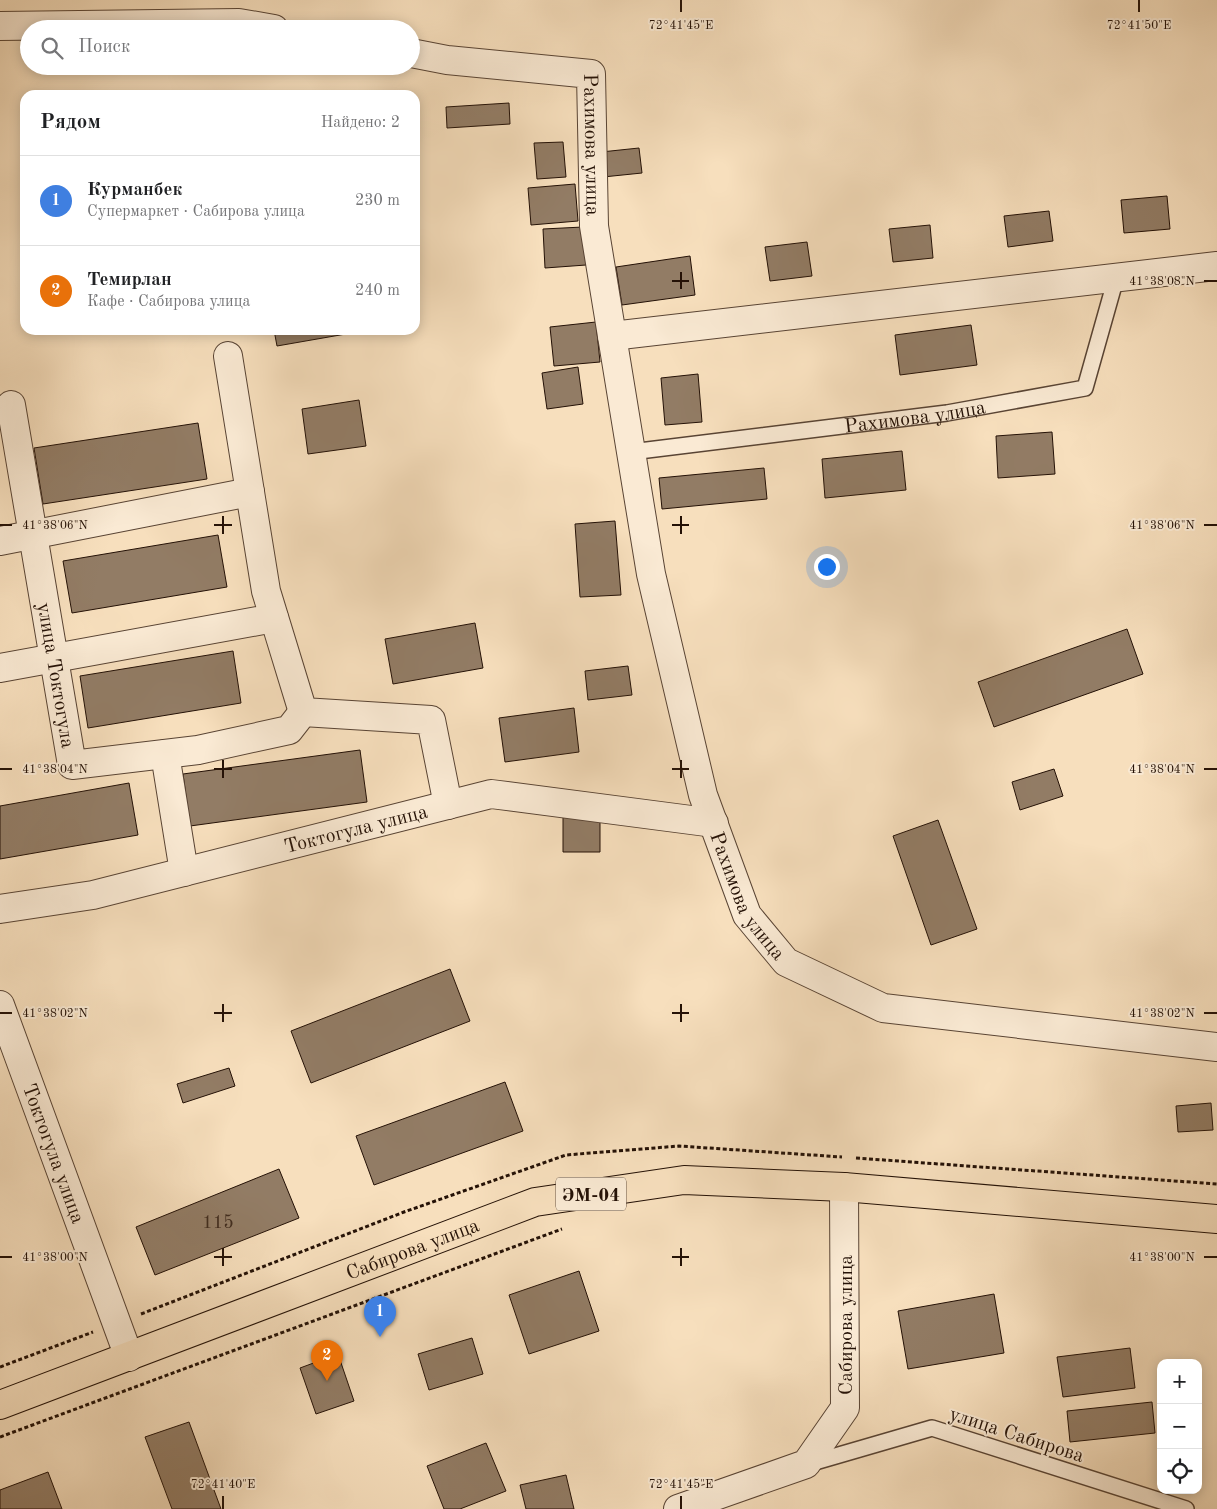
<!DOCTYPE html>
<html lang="ru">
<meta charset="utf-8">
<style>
body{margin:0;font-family:"Old Standard TT",serif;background:#f6f6f6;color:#202124}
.controls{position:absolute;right:15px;bottom:15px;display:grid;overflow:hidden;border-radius:10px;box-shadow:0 2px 12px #0003}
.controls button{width:45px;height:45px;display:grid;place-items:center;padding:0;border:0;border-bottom:1px solid #e0e0e0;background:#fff;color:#202124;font:25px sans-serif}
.you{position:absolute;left:826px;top:566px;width:18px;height:18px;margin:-12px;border:4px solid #fff;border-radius:50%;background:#1a73e8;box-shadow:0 0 0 8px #1a73e833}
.badge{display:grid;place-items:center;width:32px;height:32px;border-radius:50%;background:#8f2418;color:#fff;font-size:16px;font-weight:700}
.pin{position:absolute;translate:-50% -41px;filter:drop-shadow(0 1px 2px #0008)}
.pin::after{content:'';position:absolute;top:26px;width:18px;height:15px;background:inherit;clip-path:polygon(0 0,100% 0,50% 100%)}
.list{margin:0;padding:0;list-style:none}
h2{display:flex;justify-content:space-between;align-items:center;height:65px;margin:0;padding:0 20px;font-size:21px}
h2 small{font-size:16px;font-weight:400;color:#757577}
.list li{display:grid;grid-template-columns:32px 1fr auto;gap:15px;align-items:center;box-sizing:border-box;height:90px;padding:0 20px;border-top:1px solid #e0e0e0}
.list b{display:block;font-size:19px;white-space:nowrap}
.list p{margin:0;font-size:16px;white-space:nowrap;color:#757577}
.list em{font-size:16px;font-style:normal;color:#757577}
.icon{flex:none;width:28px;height:28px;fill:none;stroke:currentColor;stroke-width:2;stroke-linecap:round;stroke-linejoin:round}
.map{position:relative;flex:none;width:1217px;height:1509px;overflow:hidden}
.search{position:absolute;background:#fff;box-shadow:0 2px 12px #0003;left:20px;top:20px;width:400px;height:55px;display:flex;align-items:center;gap:12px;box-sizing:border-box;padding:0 18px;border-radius:28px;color:#757577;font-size:19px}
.panel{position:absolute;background:#fff;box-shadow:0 2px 12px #0003;left:20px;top:90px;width:400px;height:245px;border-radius:15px}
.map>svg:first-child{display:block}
</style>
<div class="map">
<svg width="1217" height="1509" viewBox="0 0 1217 1509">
<rect width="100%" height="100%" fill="#f7dfbd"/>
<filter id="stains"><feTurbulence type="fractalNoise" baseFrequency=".004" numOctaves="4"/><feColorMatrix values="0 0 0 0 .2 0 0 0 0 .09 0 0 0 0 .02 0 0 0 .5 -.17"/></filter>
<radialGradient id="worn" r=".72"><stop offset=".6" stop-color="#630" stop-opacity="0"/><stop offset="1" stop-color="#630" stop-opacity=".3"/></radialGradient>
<path fill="#927c65" stroke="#241106" d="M509,103L510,124L447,128L446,107Z
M563,142L566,177L537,179L534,143Z
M639,148L642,173L603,177L601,152Z
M575,184L578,221L531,225L528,188Z
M1167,196L1170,229L1124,233L1121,200Z
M1049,211L1053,241L1008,247L1004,216Z
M930,225L933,258L893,262L889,229Z
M583,227L586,265L545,268L543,229Z
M807,242L812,276L770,281L765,247Z
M690,256L695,295L622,305L616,267Z
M596,322L600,362L554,366L550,327Z
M971,325L977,365L900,375L895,335Z
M274,330H363V331L277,346Z
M578,367L583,404L547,409L542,373Z
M698,374L702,422L665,425L661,378Z
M359,400L366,446L308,454L302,409Z
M198,423L207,479L43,504L34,448Z
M1052,432L1055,474L998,478L996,436Z
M902,451L906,490L825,498L822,459Z
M764,468L767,499L662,509L659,478Z
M615,521L621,595L580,597L575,524Z
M218,535L227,587L72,613L63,561Z
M475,623L483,668L393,684L385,639Z
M1127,629L1143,674L994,727L978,682Z
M233,651L241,703L88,728L80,676Z
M628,666L632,695L588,700L585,671Z
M574,708L579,752L505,762L499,718Z
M360,750L367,802L190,826L183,774Z
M1054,769L1063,796L1020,810L1012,782Z
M129,783L138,835L0,859V806Z
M563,815H600V852H563Z
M938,820L977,929L931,945L893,836Z
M450,969L470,1021L311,1083L291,1031Z
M229,1068L235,1086L183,1103L177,1084Z
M505,1082L523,1131L374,1185L356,1136Z
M1211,1103L1213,1130L1178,1132L1176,1106Z
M279,1169L299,1218L155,1275L136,1227Z
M579,1271L599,1331L529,1354L509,1295Z
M994,1294L1004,1353L908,1369L898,1311Z
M472,1338L483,1374L429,1390L418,1354Z
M1130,1348L1135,1388L1063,1397L1057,1357Z
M338,1354L354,1401L316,1414L300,1368Z
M1152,1402L1155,1433L1070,1442L1067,1411Z
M189,1422L221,1509H172L145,1437Z
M486,1443L506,1491L460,1509H444L427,1466Z
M48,1472L62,1509H0V1490Z
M566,1475L574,1509H526L520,1485Z"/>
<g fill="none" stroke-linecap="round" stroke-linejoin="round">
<defs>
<g id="service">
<path id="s1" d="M631,452L947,413L1085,388L1116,278"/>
<path d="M808,1464L932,1428L1186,1509"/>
</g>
<g id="minor">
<path d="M0,26L239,23L274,29"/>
<path id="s2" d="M411,53L447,60L591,74L594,226L651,574L703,795L747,915L786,962L883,1008L1217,1047"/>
<path d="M612,336L1217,266"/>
<path d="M228,356L266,591L303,712L431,720L448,805"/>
<path id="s3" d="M11,405L72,765L198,750L289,730L303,712"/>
<path d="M0,541L250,492"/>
<path d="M0,668L274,618"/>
<path d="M165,754L184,872"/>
<path id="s4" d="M0,909L93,895L491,794L714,823"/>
<path id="s5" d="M0,1005L129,1357"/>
<path d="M678,1509L806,1464L845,1408L844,1187"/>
</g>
<g id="trunk">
<path id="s6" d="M0,1405L535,1202L684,1180L844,1187L1217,1219"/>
</g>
</defs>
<use href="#service" stroke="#594434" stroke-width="18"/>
<use href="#minor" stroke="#594434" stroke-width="30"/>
<use href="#trunk" stroke="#241106" stroke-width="30"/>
<path stroke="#241106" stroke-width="3" stroke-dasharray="4 2.5" stroke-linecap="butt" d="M856,1158L1217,1184
M141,1314L404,1212L566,1155L679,1146L842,1157
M0,1367L93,1332
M0,1437L562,1229"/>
<use href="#service" stroke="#faead4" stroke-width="15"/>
<use href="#minor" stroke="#faead4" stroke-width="28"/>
<use href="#trunk" stroke="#f7dfbd" stroke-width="28"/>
</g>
<path fill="none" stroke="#241106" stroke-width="2" d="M681,0V12M1139,0V12M681,272V289M672,281H689M1204,281H1217M223,516V534M681,516V534M0,525H12M214,525H232M672,525H689M1204,525H1217M223,760V778M681,760V778M0,769H12M214,769H232M672,769H689M1204,769H1217M223,1004V1022M681,1004V1022M0,1013H12M214,1013H232M672,1013H689M1204,1013H1217M223,1248V1266M681,1248V1266M0,1257H12M214,1257H232M672,1257H689M1204,1257H1217M223,1496V1509M681,1496V1509"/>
<g text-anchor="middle" stroke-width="4" stroke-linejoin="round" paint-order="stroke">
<g font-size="18" fill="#402c1e">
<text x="218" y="1228">115</text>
</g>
<rect fill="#faead4" stroke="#645244" stroke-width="1" x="556" y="1177.5" width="70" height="33" rx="4"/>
<g font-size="19" font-weight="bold" fill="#241106">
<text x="591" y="1201">ЭМ-04</text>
</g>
<g font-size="20" fill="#241106" stroke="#faead4">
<text dy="7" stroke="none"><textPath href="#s2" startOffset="252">Рахимова улица</textPath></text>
<text dy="7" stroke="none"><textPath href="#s1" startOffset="286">Рахимова улица</textPath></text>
<text dy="7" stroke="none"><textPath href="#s3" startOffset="274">улица Токтогула</textPath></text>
<text dy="7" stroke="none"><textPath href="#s4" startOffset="365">Токтогула улица</textPath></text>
<text dy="7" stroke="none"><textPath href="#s2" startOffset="1024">Рахимова улица</textPath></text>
<text dy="7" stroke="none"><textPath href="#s5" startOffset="158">Токтогула улица</textPath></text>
<text dy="7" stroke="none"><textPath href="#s6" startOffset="441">Сабирова улица</textPath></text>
<text transform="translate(845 1325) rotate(-90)" y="7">Сабирова улица</text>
<text transform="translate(1017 1434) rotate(18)" y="7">улица Сабирова</text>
</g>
</g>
<g font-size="12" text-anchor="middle" fill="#241106" stroke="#faead4" stroke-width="4" stroke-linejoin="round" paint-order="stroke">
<text x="681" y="29">72°41'45"E</text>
<text x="1139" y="29">72°41'50"E</text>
<text x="1162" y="285">41°38'08"N</text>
<text x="55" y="529">41°38'06"N</text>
<text x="1162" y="529">41°38'06"N</text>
<text x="55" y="773">41°38'04"N</text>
<text x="1162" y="773">41°38'04"N</text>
<text x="55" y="1017">41°38'02"N</text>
<text x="1162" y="1017">41°38'02"N</text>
<text x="55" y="1261">41°38'00"N</text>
<text x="1162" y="1261">41°38'00"N</text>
<text x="223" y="1488">72°41'40"E</text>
<text x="681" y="1488">72°41'45"E</text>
</g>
<rect width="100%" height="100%" filter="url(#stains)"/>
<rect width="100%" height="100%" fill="url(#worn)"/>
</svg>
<div class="controls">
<button>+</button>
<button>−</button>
<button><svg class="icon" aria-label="locate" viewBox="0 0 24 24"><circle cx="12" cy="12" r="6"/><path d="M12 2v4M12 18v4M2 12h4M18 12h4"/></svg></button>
</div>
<div class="you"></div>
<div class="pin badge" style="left:380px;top:1337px;background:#3f7fe0">1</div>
<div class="pin badge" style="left:327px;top:1381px;background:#e8710a">2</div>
<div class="search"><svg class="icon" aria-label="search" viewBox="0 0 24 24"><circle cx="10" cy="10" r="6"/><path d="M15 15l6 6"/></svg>Поиск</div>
<section class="panel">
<h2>Рядом<small>Найдено: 2</small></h2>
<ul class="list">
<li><span class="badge" style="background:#3f7fe0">1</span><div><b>Курманбек</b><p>Супермаркет · Сабирова улица</p></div><em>230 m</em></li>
<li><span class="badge" style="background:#e8710a">2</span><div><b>Темирлан</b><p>Кафе · Сабирова улица</p></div><em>240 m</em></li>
</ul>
</section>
</div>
